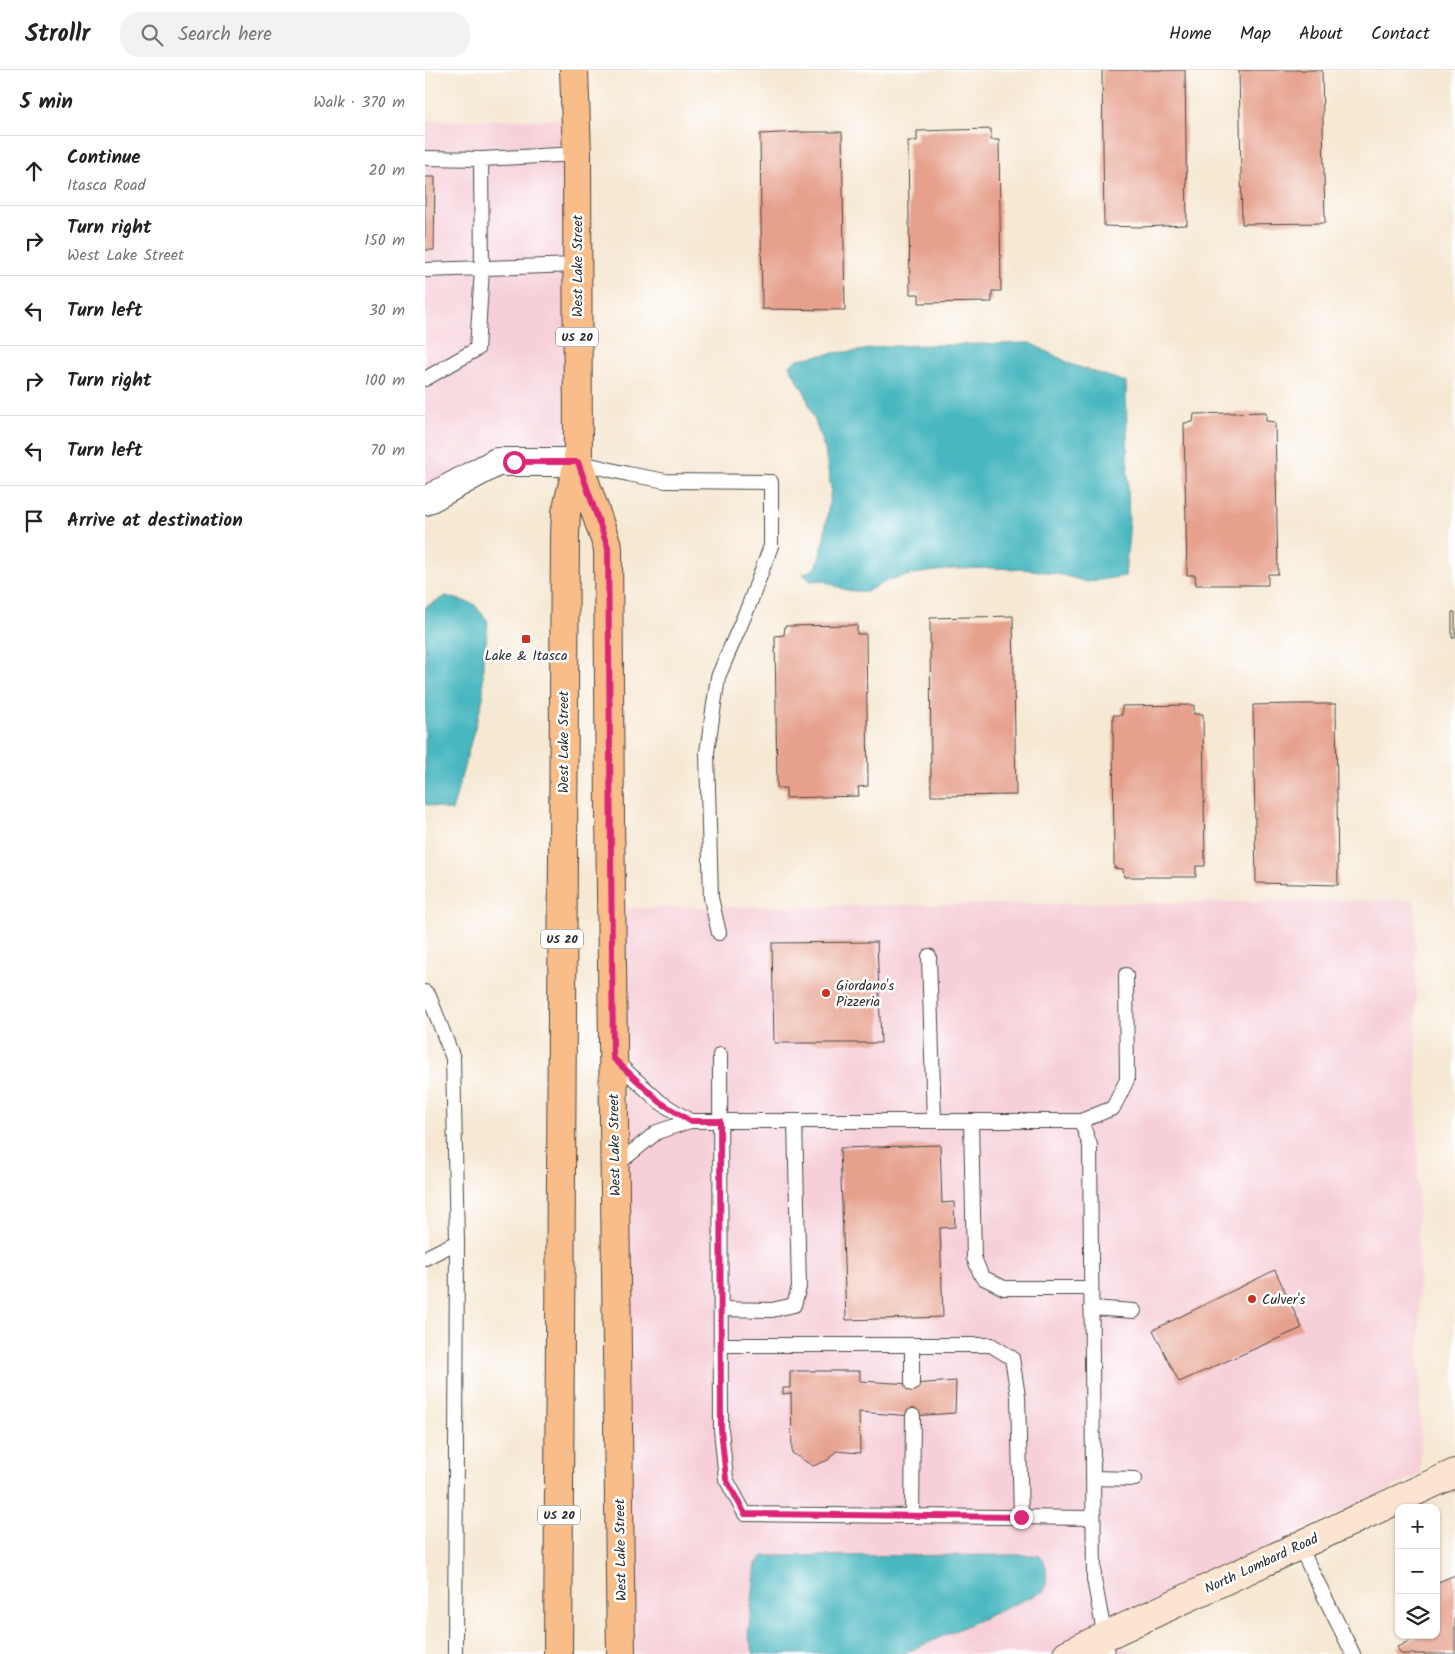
<!DOCTYPE html>
<meta charset="utf-8">
<style>
body{margin:0;font-family:Kalam,sans-serif;background:#f2f2f2;color:#222}
.controls{position:absolute;right:15px;bottom:15px;display:grid;overflow:hidden;border-radius:10px;box-shadow:0 1px 4px #0004}
.controls button{width:45px;height:45px;display:grid;place-items:center;padding:0;border:0;border-bottom:1px solid #e0e0e0;background:#fff;color:#222;font:25px sans-serif}
.stop{position:absolute;width:15px;height:15px;margin:-11px;border:4px solid #db2777;border-radius:50%;background:#fff}
.stop.end{background:#db2777;border-color:#fff;box-shadow:0 1px 5px #0008}
.list{margin:0;padding:0;list-style:none}
h2{display:flex;justify-content:space-between;align-items:center;height:65px;margin:0;padding:0 20px;font-size:21px}
h2 small{font-size:16px;font-weight:400;color:#767676}
.list li{display:grid;grid-template-columns:32px 1fr auto;gap:15px;align-items:center;box-sizing:border-box;height:70px;padding:0 20px;border-top:1px solid #e0e0e0}
.list b{display:block;font-size:19px;white-space:nowrap}
.list p{margin:0;font-size:16px;white-space:nowrap;color:#767676}
.list em{font-size:16px;font-style:normal;color:#767676}
.icon{flex:none;width:28px;height:28px;fill:none;stroke:currentColor;stroke-width:2;stroke-linecap:round;stroke-linejoin:round}
.map{position:relative;flex:none;width:1030px;height:1584px;overflow:hidden}
header{display:flex;align-items:center;gap:30px;box-sizing:border-box;height:70px;padding:0 25px;background:#fff;border-bottom:1px solid #e0e0e0}
header strong{font-size:24px}
nav{display:flex;gap:28px;margin-inline-start:auto;font-size:18px}
.search{width:350px;height:45px;background:#f2f2f2;display:flex;align-items:center;gap:12px;box-sizing:border-box;padding:0 18px;border-radius:20px;color:#767676;font-size:19px}
main{display:flex}
aside{flex:1;background:#fff}
.map>svg:first-child{display:block}
</style>
<header>
<strong>Strollr</strong>
<div class="search"><svg class="icon" aria-label="search" viewBox="0 0 24 24"><circle cx="10" cy="10" r="6"/><path d="M15 15l6 6"/></svg>Search here</div>
<nav><a>Home</a><a>Map</a><a>About</a><a>Contact</a></nav>
</header>
<main>
<aside>
<h2>5 min<small>Walk · 370 m</small></h2>
<ul class="list">
<li><svg class="icon" aria-label="ahead" viewBox="0 0 24 24"><path d="M12 20V5M6 11l6-6 6 6"/></svg><div><b>Continue</b><p>Itasca Road</p></div><em>20 m</em></li>
<li><svg class="icon" aria-label="right" viewBox="0 0 24 24"><path d="M7 20v-9h11M14 6l5 5-5 5"/></svg><div><b>Turn right</b><p>West Lake Street</p></div><em>150 m</em></li>
<li><svg class="icon" aria-label="left" viewBox="0 0 24 24"><path d="M17 20v-9H6M10 6l-5 5 5 5"/></svg><div><b>Turn left</b></div><em>30 m</em></li>
<li><svg class="icon" aria-label="right" viewBox="0 0 24 24"><path d="M7 20v-9h11M14 6l5 5-5 5"/></svg><div><b>Turn right</b></div><em>100 m</em></li>
<li><svg class="icon" aria-label="left" viewBox="0 0 24 24"><path d="M17 20v-9H6M10 6l-5 5 5 5"/></svg><div><b>Turn left</b></div><em>70 m</em></li>
<li><svg class="icon" aria-label="arrive" viewBox="0 0 24 24"><path d="M6 21V4h12l-3 4 3 4H6"/></svg><div><b>Arrive at destination</b></div></li>
</ul>
</aside>
<div class="map">
<svg width="1030" height="1584" viewBox="0 0 1030 1584">
<rect width="100%" height="100%" fill="#fff"/>
<filter id="ink" filterUnits="userSpaceOnUse"><feTurbulence type="fractalNoise" baseFrequency=".02" numOctaves="2"/><feDisplacementMap in="SourceGraphic" scale="10" xChannelSelector="R" yChannelSelector="G"/><feConvolveMatrix kernelMatrix="1 2 1 2 8 2 1 2 1" color-interpolation-filters="sRGB"/></filter>
<filter id="wash" filterUnits="userSpaceOnUse"><feTurbulence type="fractalNoise" baseFrequency=".0096" numOctaves="4" result="noise"/><feDisplacementMap in="SourceGraphic" scale="20" xChannelSelector="R" yChannelSelector="G"/><feGaussianBlur stdDeviation="1.12" result="paint"/><feColorMatrix in="noise" values="0 0 0 0 0 0 0 0 0 0 0 0 0 0 0 0 0 1.4 0 .05"/><feComposite in="paint" operator="in"/></filter>
<g filter="url(#wash)">
<rect width="100%" height="100%" fill="#f6e8d3"/>
<path fill="#f6cfd8" d="M141,49L148,386L0,424V51Z
M990,830L996,1404L672,1559L709,1584H203L199,838Z"/>
<path fill="#48b7c0" stroke="#3a7176" d="M605,273L648,295L701,312L704,463L700,506L662,512L637,505L608,500L569,498L527,499L488,504L460,511L441,522L421,520L396,510L385,511L378,504L391,498L398,474L406,419L400,380L380,323L364,296L373,289L408,283L434,281L460,276Z
M21,526L49,534L63,551L61,573L58,585V628L27,741L0,734V537Z
M608,1485L615,1486C623,1494 623,1511 619,1521L478,1584H329L323,1565L331,1494L338,1486Z"/>
<g id="blocks">
<path fill="#e6a08c" d="M677,0H760L762,155L715,157L679,156Z
M814,0H897L900,153L817,154Z
M566,59V70H574L576,221H567V232L494,233V224H485L483,71H492V61Z
M376,62H417L420,240L337,239L335,64Z
M0,107H10L9,180H0Z
M841,342V351L850,352L853,504H843V515H771L770,505H762L759,353L768,352L769,344Z
M1027,542H1030V568H1027Z
M588,546L591,725L506,726L505,548Z
M432,555V564H441L443,716L433,717L434,726L361,728V718H352L350,566L359,565L360,556Z
M868,634H911L913,815L831,813L828,635Z
M769,635V644H778L780,796H771V807H699L698,799L689,798L688,645H697V636Z
M452,872L456,973H349L347,873Z
M515,1075L517,1133L529,1132L530,1157L515,1158L518,1247L421,1250L415,1078Z
M850,1200L877,1258L754,1312L728,1260Z
M365,1301H435V1311L487,1314L531,1311L530,1343L488,1346L434,1342L435,1383L411,1381L403,1390L388,1396L367,1383L366,1323L358,1324V1318H365Z
M1030,1505V1584H976L972,1577L997,1565H1011V1513Z"/>
</g>
</g>
<g filter="url(#ink)">
<use href="#blocks" fill-opacity="0" stroke="#494744" stroke-width="1"/>
<g fill="none" stroke-linecap="round" stroke-linejoin="round">
<defs>
<path id="lane" d="M0,88L56,89L57,199L52,279L0,309
M56,89L152,84
M0,200L152,195
M153,392L203,404L241,411L346,412V476L324,535L293,607L282,682L286,828L294,863
M504,886L509,1051
M0,922L4,926L28,988L32,1172L30,1584
M295,985L296,1359L301,1409L320,1444L668,1448
M188,989L235,1032L265,1051
M546,1051L549,1188L557,1207L579,1218H666
M656,1051L688,1038L702,1010L701,905
M190,1096L232,1062L265,1051H656L665,1075L669,1509L683,1584
M0,1188L32,1172
M666,1238L709,1241
M296,1239L347,1240L369,1235L374,1217L370,1051
M296,1275H566L587,1288L593,1326L596,1447
M487,1275V1314
M668,1408L710,1409
M487,1446L488,1346
M874,1475L928,1584"/>
<path id="street" d="M0,431L72,392H153"/>
<path id="secondary" d="M642,1584L1030,1403"/>
<path id="primary" d="M153,392L183,478L185,745L196,1584
M133,1584L140,465L141,442L153,392L152,84L149,0"/>
</defs>
<use href="#lane" stroke="#494744" stroke-width="16"/>
<use href="#street" stroke="#494744" stroke-width="30"/>
<use href="#secondary" stroke="#494744" stroke-width="30"/>
<use href="#primary" stroke="#494744" stroke-width="30"/>
<use href="#lane" stroke="#fff" stroke-width="14"/>
<use href="#street" stroke="#fff" stroke-width="28"/>
<use href="#secondary" stroke="#fce5d0" stroke-width="28"/>
<use href="#primary" stroke="#f8bd89" stroke-width="28"/>
</g>
</g>
<g fill="none" stroke-linecap="round" stroke-linejoin="round" filter="url(#ink)">
<path stroke="#db2777" stroke-width="6" d="M89,392H153L183,478L188,988L235,1032L265,1051H295L296,1359L301,1409L320,1444L596,1447"/>
</g>
<g fill="#c8321e" stroke="#fff" stroke-width="2">
<rect x="96" y="564" width="10" height="10" rx="2.5"/>
<circle cx="401" cy="923" r="5"/>
<circle cx="827" cy="1229" r="5"/>
</g>
<g text-anchor="middle" stroke-width="5" stroke-linejoin="round" paint-order="stroke">
<g fill="#fff" stroke="#6b6b6b" stroke-width="1">
<rect x="131" y="257.5" width="42" height="19" rx="4"/>
<rect x="116" y="859.5" width="42" height="19" rx="4"/>
<rect x="113" y="1435.5" width="42" height="19" rx="4"/>
</g>
<g font-size="12" font-weight="bold" fill="#2b2b2b">
<text x="152" y="271">US 20</text>
<text x="137" y="873">US 20</text>
<text x="134" y="1449">US 20</text>
</g>
<g font-size="14" fill="#2b2b2b" stroke="#fff">
<text transform="translate(152 196) rotate(-90)" y="5">West Lake Street</text>
<text transform="translate(138 672) rotate(-90)" y="5">West Lake Street</text>
<text transform="translate(189 1075) rotate(-91)" y="5">West Lake Street</text>
<text transform="translate(195 1480) rotate(-91)" y="5">West Lake Street</text>
<text transform="translate(836 1493) rotate(-25)" y="5">North Lombard Road</text>
</g>
<g font-size="14" fill="#2b2b2b" stroke="#fff" text-anchor="start">
<text x="101" y="590" text-anchor="middle">Lake &amp; Itasca</text>
<text x="411" y="920">Giordano's<tspan x="411" dy="16">Pizzeria</tspan></text>
<text x="837" y="1234">Culver's</text>
</g>
</g>
</svg>
<div class="controls">
<button>+</button>
<button>−</button>
<button><svg class="icon" aria-label="layers" viewBox="0 0 24 24"><path d="M12 4l9 5-9 5-9-5zM3 14l9 5 9-5"/></svg></button>
</div>
<div class="stop" style="left:89px;top:392px"></div>
<div class="stop end" style="left:596px;top:1447px"></div>
</div>
</main>
